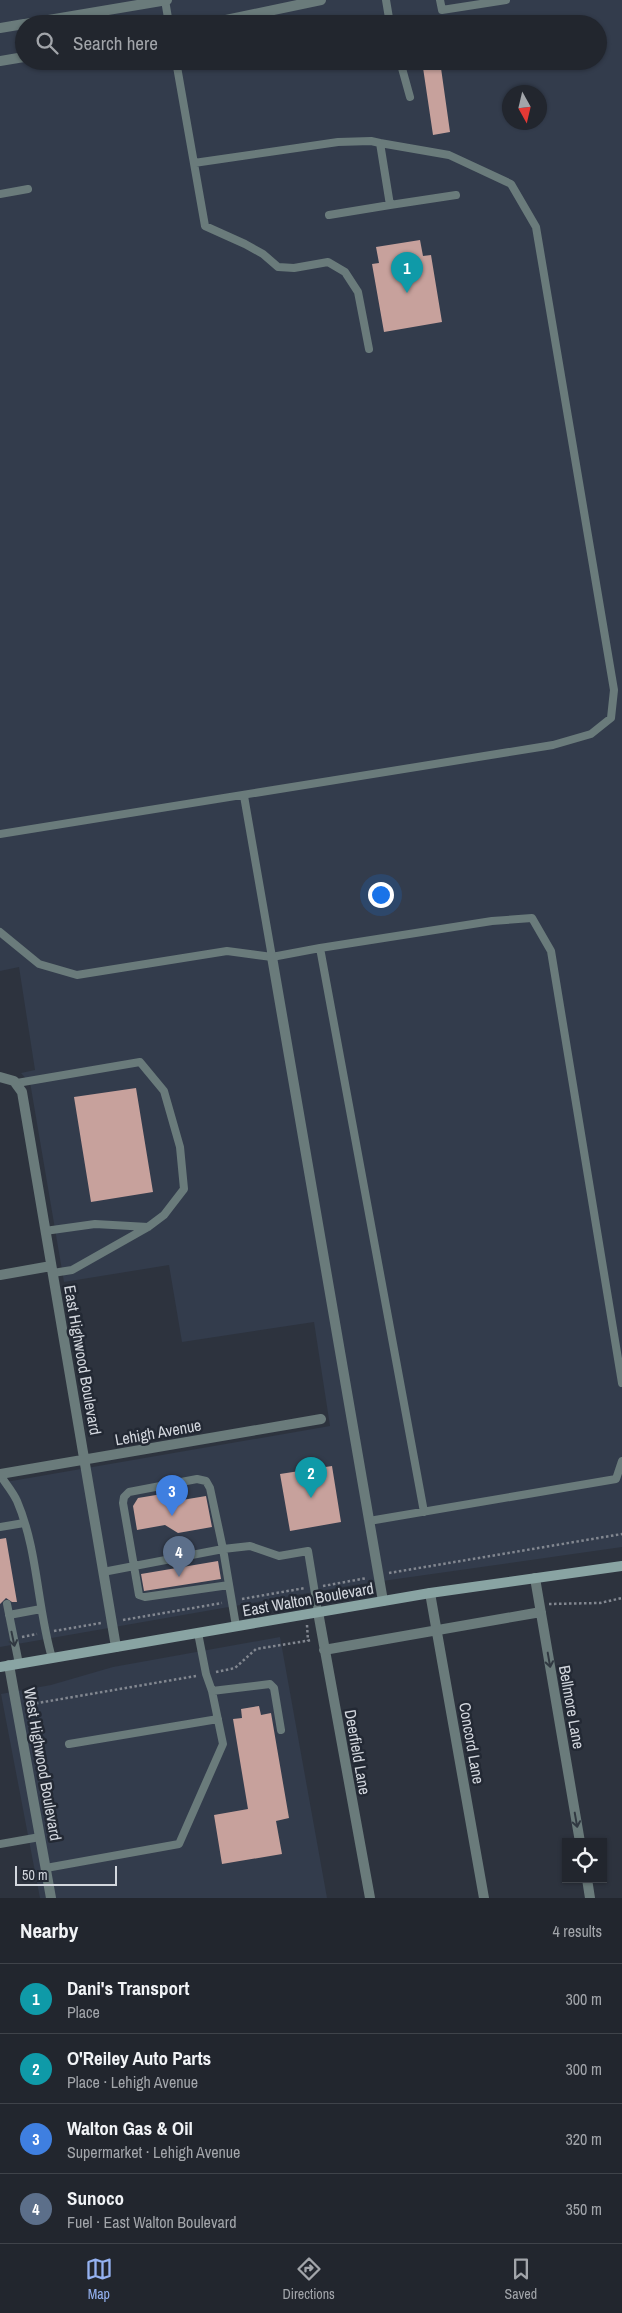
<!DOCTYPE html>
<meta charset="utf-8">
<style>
body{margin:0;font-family:"Archivo Narrow",sans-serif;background:#2a2e36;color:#f1f3f6}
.controls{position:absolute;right:15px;bottom:15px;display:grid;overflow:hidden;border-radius:0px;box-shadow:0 1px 4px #0004}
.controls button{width:45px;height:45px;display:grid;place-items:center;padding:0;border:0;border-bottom:1px solid #3f434a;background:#22262e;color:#f1f3f6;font:25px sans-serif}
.compass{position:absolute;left:502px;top:85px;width:45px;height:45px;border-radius:50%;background:#22262e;box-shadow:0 1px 4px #0004;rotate:172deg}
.scale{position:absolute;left:15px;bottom:12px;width:102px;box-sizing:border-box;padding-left:5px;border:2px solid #d3d7de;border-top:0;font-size:14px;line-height:18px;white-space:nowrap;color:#d3d7de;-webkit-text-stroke:4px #232934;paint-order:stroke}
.you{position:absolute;left:380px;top:894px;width:18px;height:18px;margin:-12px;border:4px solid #fff;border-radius:50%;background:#1a73e8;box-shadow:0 0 0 8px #1a73e833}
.badge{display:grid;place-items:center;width:32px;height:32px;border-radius:50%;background:#95b2f1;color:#fff;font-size:16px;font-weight:700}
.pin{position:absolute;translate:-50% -41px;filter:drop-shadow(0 1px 2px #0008)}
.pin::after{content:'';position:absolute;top:26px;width:18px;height:15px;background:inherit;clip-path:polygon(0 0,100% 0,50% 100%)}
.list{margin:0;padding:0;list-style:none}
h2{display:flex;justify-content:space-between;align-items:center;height:65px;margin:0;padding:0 20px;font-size:21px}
h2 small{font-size:16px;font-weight:400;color:#a2a5aa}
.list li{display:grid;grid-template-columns:32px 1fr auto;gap:15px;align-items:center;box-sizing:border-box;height:70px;padding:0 20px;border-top:1px solid #3f434a}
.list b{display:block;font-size:19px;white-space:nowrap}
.list p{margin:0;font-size:16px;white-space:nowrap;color:#a2a5aa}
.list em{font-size:16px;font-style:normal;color:#a2a5aa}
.icon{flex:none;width:28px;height:28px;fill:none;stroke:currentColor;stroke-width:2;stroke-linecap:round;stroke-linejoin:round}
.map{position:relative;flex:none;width:622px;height:1898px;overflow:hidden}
.search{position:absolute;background:#22262e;box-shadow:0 1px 4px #0004;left:15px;right:15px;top:15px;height:55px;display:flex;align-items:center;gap:12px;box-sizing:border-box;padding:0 18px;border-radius:28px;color:#a2a5aa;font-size:19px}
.sheet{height:345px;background:#22262e}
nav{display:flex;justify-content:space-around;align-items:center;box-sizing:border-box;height:70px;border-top:1px solid #3f434a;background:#22262e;font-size:14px;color:#a2a5aa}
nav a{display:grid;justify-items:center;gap:2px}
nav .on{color:#95b2f1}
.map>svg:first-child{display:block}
</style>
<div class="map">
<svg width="622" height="1898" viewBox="0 0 622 1898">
<rect width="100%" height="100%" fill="#2d333e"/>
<path fill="#333c4c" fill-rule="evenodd" d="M0,0H622V1547L354,1585L0,1647V1483L330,1426L314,1322L182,1342L169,1265L64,1282L31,1088L30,1083L21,1073L35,1070L19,967L0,971ZM24,24H598V61H24ZM510,92H540V122H510Z
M280,1637L327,1898H40L1,1694L51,1685L113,1667Z"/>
<path fill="#c7a19c" d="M422,61H440L450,132L433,135Z
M420,240L423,256L431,255L442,322L384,332L372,264L379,263L376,247Z
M136,1088L153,1192L91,1202L74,1097Z
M332,1466L341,1522L290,1531L280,1474Z
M162,1494L164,1503L206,1496L212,1527L178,1533L165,1525L137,1530L133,1506L138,1498Z
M6,1538L17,1602H12L6,1598L0,1604V1539Z
M218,1561L221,1579L144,1591L141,1574Z
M259,1706L261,1715L271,1713L289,1818L276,1821L282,1854L222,1864L214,1815L248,1809L233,1719L242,1718L241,1709Z"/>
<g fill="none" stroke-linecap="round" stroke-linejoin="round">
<path stroke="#828790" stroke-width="2.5" stroke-dasharray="2.5 2.5" stroke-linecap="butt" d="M389,1573L622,1534
M323,1586L367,1578
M242,1599L305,1588
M549,1604L600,1603L622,1598
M123,1620L222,1603
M307,1625L308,1641
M54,1631L101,1623
M22,1637L37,1634
M216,1672L235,1668L256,1649L312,1640
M26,1705L196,1676"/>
<path stroke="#6a7b7b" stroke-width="8" d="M165,0L169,24
M386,0L390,24
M440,0L442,10L506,0
M176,61L205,226L245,244L263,254L278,267L294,268L328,262L345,272L358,292L369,349
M400,61L410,97
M194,163L338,142L371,141L380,143L390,205L329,215
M0,194L28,189
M390,205L456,195
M244,796L272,957
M0,834L553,745L591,734L611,718L614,690L536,227L511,184L449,155L380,143
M0,932L39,964L77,975L227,951L272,957L320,948
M17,1083L140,1062L164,1091L180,1147L184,1189L164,1215L148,1227L72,1270L53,1273
M45,1231L95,1224L148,1227
M0,1475C6,1484 13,1492 17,1501C38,1550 37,1607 52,1658
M424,1512L320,948L492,921L532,918L551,951L622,1383
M369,1521L616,1479L622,1461
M0,1527L24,1523
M103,1572L223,1549L236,1626
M229,1585L145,1597L139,1595L123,1503L124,1497L129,1492L197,1479L206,1481L210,1488L223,1549L250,1546L279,1556L308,1551L318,1612
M7,1604L19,1664
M9,1615L41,1609
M212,1691L270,1684L274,1688L281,1730
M69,1744L218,1719
M0,1844L40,1837
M46,1868L179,1844L223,1744L212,1691L206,1674L198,1633"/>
<path stroke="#6a7b7b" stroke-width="10" d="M25,24L167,0
M207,24L321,0
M0,28L24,24
M0,61L24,57
M272,957L383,1601
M0,1077L14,1081L22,1092L116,1647
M0,1275L51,1266
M0,1474L321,1419
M535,1578L580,1842
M430,1593L484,1898
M318,1612L370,1898
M324,1650L541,1612
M9,1665L51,1898
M587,1879L590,1898"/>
<path stroke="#89a4a3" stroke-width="10" d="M0,1667L430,1593L622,1566"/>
</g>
<defs><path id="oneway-shaft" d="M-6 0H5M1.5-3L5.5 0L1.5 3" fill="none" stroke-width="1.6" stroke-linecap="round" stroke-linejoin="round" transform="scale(1.25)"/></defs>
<g stroke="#313942">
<use href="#oneway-shaft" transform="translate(13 1639) rotate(78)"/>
<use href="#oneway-shaft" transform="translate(549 1660) rotate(80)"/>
<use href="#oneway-shaft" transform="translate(576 1820) rotate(80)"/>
</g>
<g text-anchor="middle" stroke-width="5" stroke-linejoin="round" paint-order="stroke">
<g font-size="16" fill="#d3d7de" stroke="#232934">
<text transform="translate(83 1360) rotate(80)" y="6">East Highwood Boulevard</text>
<text transform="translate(158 1432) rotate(-10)" y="6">Lehigh Avenue</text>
<text transform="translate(308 1599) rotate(-10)" y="6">East Walton Boulevard</text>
<text transform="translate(572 1707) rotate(80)" y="6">Bellmore Lane</text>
<text transform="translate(472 1743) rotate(80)" y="6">Concord Lane</text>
<text transform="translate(358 1752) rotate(80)" y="6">Deerfield Lane</text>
<text transform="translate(43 1764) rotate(80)" y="6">West Highwood Boulevard</text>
</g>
</g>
</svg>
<div class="controls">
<button><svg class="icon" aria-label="locate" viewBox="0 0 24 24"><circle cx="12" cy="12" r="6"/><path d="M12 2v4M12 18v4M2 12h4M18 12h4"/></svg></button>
</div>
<svg class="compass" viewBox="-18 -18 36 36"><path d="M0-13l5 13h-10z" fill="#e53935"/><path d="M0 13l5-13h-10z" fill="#a2a5aa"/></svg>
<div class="scale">50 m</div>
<div class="you"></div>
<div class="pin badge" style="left:407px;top:293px;background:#0f9aa8">1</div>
<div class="pin badge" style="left:311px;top:1498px;background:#0f9aa8">2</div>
<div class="pin badge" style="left:172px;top:1516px;background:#3f7fe0">3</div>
<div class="pin badge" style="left:179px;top:1577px;background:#5c6f8a">4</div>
<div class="search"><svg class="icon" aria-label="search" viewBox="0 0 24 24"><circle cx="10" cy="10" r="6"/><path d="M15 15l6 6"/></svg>Search here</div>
</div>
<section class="sheet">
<h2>Nearby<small>4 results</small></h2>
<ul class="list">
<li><span class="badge" style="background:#0f9aa8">1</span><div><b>Dani's Transport</b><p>Place</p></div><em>300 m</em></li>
<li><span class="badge" style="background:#0f9aa8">2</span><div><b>O'Reiley Auto Parts</b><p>Place · Lehigh Avenue</p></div><em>300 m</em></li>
<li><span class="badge" style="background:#3f7fe0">3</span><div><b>Walton Gas &amp; Oil</b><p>Supermarket · Lehigh Avenue</p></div><em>320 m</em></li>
<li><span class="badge" style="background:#5c6f8a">4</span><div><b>Sunoco</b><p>Fuel · East Walton Boulevard</p></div><em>350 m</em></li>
</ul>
</section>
<nav>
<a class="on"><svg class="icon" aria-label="map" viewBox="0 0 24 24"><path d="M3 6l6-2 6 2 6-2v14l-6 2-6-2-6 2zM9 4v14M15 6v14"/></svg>Map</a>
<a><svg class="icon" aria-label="directions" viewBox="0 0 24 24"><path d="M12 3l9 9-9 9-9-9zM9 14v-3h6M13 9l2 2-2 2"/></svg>Directions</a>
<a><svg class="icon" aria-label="saved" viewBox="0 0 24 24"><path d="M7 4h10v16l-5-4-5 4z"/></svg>Saved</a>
</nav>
